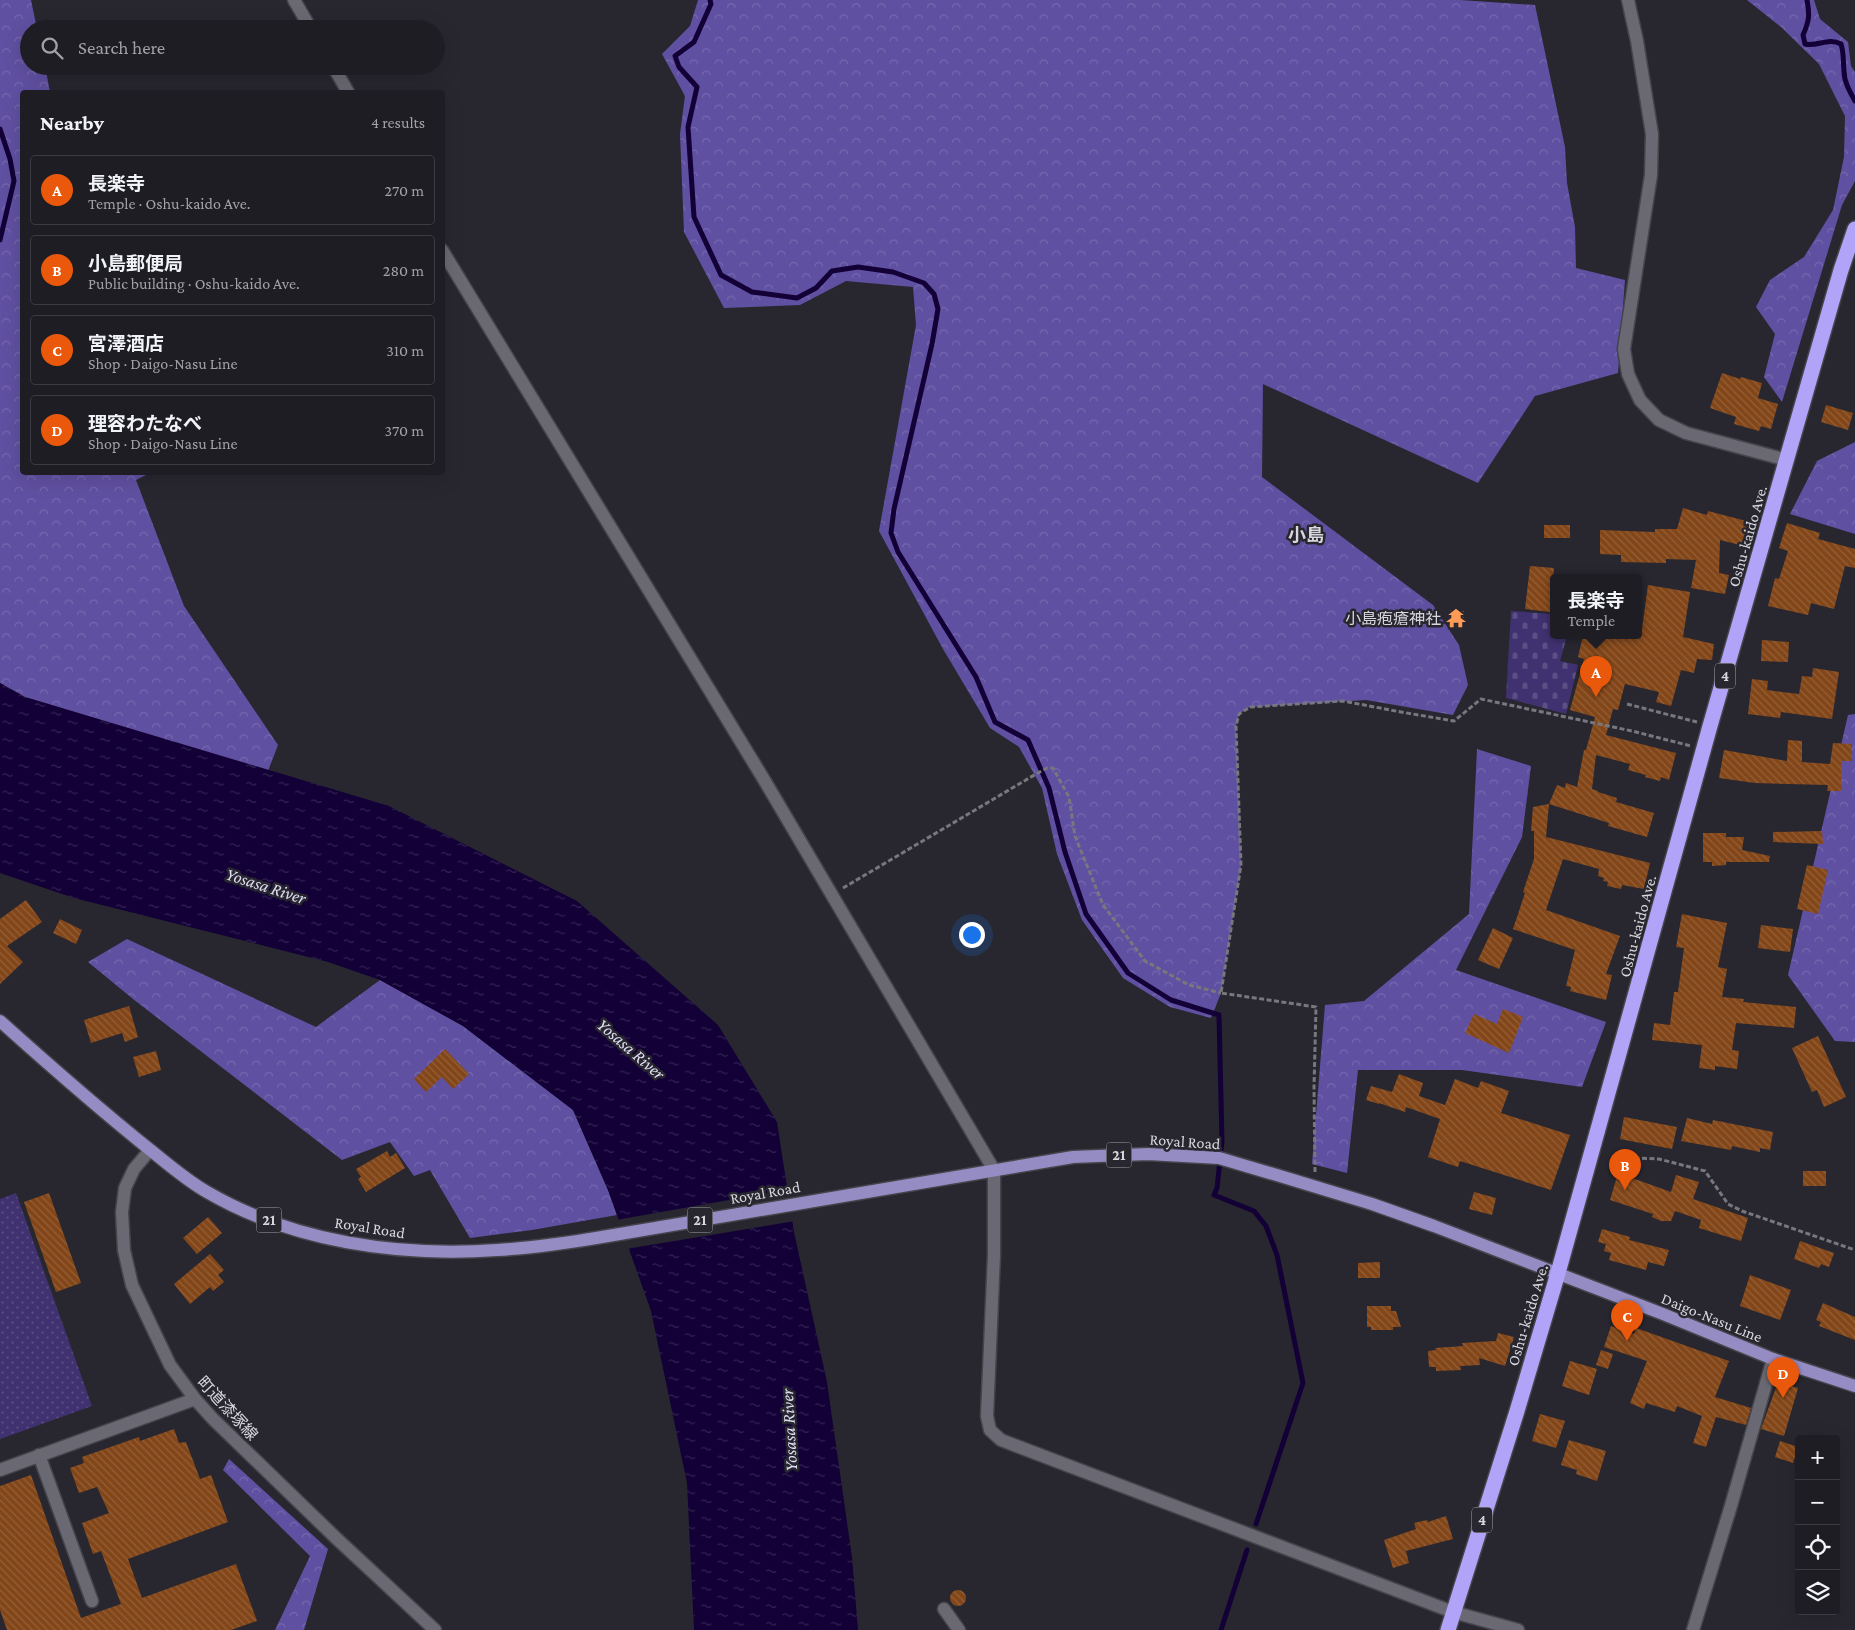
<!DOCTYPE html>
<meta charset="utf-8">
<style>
body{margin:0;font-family:"Crimson Pro","Noto Sans JP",serif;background:#2b2a31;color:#f1f3f6}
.controls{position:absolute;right:15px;bottom:15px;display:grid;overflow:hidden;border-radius:5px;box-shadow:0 5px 20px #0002}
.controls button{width:45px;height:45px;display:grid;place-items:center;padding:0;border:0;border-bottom:1px solid #3c3b41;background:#1e1d24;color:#f1f3f6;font:25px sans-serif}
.you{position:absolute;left:971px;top:934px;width:18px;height:18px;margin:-12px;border:4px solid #fff;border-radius:50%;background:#1a73e8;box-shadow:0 0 0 8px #1a73e833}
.badge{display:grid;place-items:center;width:32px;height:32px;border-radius:50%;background:#ea580c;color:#fff;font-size:16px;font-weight:700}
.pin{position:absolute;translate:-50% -41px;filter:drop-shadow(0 1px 2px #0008)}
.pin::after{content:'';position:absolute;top:26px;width:18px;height:15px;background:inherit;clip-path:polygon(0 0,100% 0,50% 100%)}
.popup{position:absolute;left:1550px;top:574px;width:92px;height:65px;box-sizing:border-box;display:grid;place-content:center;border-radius:5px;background:#1e1d24;filter:drop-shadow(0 1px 4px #0005);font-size:16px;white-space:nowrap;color:#a1a2a6}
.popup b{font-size:19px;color:#f1f3f6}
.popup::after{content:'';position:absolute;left:50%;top:100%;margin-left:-10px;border:10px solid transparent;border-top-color:#1e1d24}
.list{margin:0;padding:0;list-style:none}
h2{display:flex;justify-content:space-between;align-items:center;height:65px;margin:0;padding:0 20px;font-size:21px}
h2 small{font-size:16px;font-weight:400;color:#a1a2a6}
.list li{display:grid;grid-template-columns:32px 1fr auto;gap:15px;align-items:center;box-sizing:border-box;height:70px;margin:0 10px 10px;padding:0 10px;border:1px solid #3c3b41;border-radius:5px}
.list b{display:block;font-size:19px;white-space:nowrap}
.list p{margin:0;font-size:16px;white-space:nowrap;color:#a1a2a6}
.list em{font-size:16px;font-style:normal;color:#a1a2a6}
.icon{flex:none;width:28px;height:28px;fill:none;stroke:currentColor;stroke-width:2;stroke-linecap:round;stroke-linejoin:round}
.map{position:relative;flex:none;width:1855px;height:1630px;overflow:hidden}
.search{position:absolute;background:#1e1d24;box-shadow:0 5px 20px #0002;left:20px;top:20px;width:425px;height:55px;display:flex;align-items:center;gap:12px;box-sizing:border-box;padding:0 18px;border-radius:28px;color:#a1a2a6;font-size:19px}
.panel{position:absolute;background:#1e1d24;box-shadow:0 5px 20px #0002;left:20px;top:90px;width:425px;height:385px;border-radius:5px}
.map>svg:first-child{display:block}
</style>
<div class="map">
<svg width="1855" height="1630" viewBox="0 0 1855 1630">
<defs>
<pattern id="grass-dots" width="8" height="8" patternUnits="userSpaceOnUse" patternTransform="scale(1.25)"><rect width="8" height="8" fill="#403271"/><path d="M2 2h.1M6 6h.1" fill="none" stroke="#5b4f85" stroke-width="1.8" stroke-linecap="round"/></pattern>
<pattern id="forest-crowns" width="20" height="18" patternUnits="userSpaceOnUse" patternTransform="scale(1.25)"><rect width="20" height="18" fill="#6050a1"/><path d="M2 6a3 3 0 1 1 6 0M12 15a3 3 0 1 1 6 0" fill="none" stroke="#7668ae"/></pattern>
<pattern id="cemetery-stones" width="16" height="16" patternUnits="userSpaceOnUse" patternTransform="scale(1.25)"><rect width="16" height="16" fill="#403271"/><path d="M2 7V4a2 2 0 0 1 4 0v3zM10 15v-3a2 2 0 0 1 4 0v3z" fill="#5b4f85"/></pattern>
<pattern id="water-ripples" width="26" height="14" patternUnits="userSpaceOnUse" patternTransform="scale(1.25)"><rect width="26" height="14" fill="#120036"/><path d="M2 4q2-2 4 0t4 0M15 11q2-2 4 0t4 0" fill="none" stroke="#342453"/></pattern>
<pattern id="building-back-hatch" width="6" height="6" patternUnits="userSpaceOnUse" patternTransform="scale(1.25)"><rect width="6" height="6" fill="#834618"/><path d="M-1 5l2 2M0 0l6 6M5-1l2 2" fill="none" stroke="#946039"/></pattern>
</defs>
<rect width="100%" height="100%" fill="#282730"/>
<path fill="url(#grass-dots)" d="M16,1193L92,1406L0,1439V1199Z"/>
<path fill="url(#forest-crowns)" d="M0,0H31L37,29H29V66H45L50,92H22V472L150,473L136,480L184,606L278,745L268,771L25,697L0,683Z
M698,0H1460L1535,5L1565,147L1567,183L1575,227L1576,268L1625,280L1618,373L1535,396L1478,483L1263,384L1262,477L1433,605L1459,645L1468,685L1453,715L1366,700L1250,707L1239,714L1236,726L1241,865L1221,993L1211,1018L1170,1007L1123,978L1082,920L1057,854L1042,788L1019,747L990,728L943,649L879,531L916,325L913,287L846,281L800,305L724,308L684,232L680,134L685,96L662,54L690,26Z
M1747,0H1814L1820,19L1848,42L1851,66L1855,72V181L1842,205L1782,402L1764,377L1775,334L1756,307L1770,280L1804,257L1833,210L1844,157L1845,116L1819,64L1781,27Z
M1855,442V534L1790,514L1817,461Z
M1855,714V1042L1835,1041L1788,975L1848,715Z
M1477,749L1531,766L1522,837L1456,970L1606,1022L1582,1087L1462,1070H1358L1347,1173L1312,1164L1325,1005L1364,1001L1469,914Z
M127,939L316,1027L380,980L463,1026L573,1110L608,1190L617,1215L532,1230L470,1238L430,1170L414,1176L390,1142L342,1160L133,999L88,962Z
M229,1459L328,1549L304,1630H275L310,1556L223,1470Z"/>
<path fill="url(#cemetery-stones)" d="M1511,611L1553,614L1554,636H1567L1560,661L1578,665L1566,714L1506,698Z"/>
<path fill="url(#water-ripples)" d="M0,683L25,697L389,806L577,901L718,1025L777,1122L794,1232L827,1382L852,1557L858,1630H694L687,1483L651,1311L608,1190L573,1110L463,1026L380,980L328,962L74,898L0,873Z"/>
<path fill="#282730" d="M790,1189L795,1221L626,1249L616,1220Z"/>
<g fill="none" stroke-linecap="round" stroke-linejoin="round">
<path stroke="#120036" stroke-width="5" d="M710,0L711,4L694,42L675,56L679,67L697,87L688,127L694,217L721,275L752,292L797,298L816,288L832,271L858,267L893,272L924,283L934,294L938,309L932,344L894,509L891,533L898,552L976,677L995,722L1028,740L1049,788L1065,852L1086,914L1128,973L1171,1000L1219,1015L1222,1141L1217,1188L1214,1195L1254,1211L1266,1226L1277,1255L1303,1383L1256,1524
M1807,0C1810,16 1809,21 1803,35L1805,44C1818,47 1828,37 1841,44C1844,53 1843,61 1844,71C1844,82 1850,92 1855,101
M0,129L10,159L14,181L0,240
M1221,1630L1247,1550"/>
</g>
<path fill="url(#building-back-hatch)" d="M1722,373L1740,379L1741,377L1762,383L1758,398L1778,404L1771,429L1761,426L1759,431L1734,424L1736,417L1710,408Z
M1826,405L1853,413L1848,430L1821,422Z
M1683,508L1707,515L1708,511L1750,522L1744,546L1720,540L1719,573L1729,575L1725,594L1691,588L1696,560L1666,559V563L1621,562V555L1600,554V530L1655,532V529H1677Z
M1787,523L1820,533L1818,539L1855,549V568L1845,566L1834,609L1811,603L1808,615L1768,606L1775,578L1779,579L1788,551L1779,548Z
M1544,525H1570V538H1544Z
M1530,566L1554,568L1550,612L1525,609Z
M1648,585L1690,592L1683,637L1714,644L1712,660L1697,659L1694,673L1681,670L1671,706L1656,702L1659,692L1625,684L1618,710L1613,709L1606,735L1676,753L1669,780L1661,777L1660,781L1645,777L1646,775L1628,770L1630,764L1596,755L1592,789L1598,791V792L1617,798L1616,802L1654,813L1647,837L1608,826L1609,823L1549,804L1557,785L1565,788L1566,783L1577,787L1584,750H1586L1595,717L1570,710L1584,659L1578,657L1583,636H1638V628L1642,629Z
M1450,610L1464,611L1463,626L1449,625Z
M1762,640L1789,642L1788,662L1761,661Z
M1813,668L1839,672L1832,719L1781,712L1780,718L1748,714L1752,679L1768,681L1767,690L1799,694L1802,676L1812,677Z
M1788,740L1802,741V762L1830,764L1833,743L1852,744V761H1841V791H1827L1828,785L1755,783L1719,778L1724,750L1787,761Z
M1549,804L1546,837L1650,863L1644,889L1622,885L1621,889L1607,886L1608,882L1603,881L1604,878L1598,876L1599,869L1563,859L1546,910L1620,936L1606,974L1612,975L1606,1000L1570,991L1571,987L1566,986L1575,950L1513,929L1525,893L1523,892L1534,859V831H1531L1533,807Z
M1822,831L1823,844L1773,842V832Z
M1703,833H1726V837H1744L1742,850L1770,856L1769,862H1726V865L1712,866V862H1703Z
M1807,865L1828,870L1818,914L1797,909Z
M26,900L42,922L7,946L23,962L0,984V919Z
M1682,914L1727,923L1718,967L1727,969L1722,997L1744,999L1743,1002L1796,1007L1794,1028L1736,1023L1732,1050L1739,1051L1737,1069L1715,1066V1070L1699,1068L1702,1045L1652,1040L1654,1023L1670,1025L1674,992H1678L1684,948L1676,947Z
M60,919L82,930L76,944L53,933Z
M1761,925L1793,929L1790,952L1758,948Z
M1493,928L1513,938L1499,969L1478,960Z
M129,1006L138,1037L125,1042L122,1033L91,1043L84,1020Z
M1503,1009L1523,1017L1509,1053L1465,1033L1474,1014L1497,1024Z
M1818,1036L1846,1097L1824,1107L1817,1090L1812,1092L1792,1048Z
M445,1049L469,1074L453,1089L442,1077L426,1092L414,1079Z
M156,1051L161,1070L139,1077L133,1057Z
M1399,1074L1423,1083L1419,1096L1445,1105L1455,1079L1478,1088L1481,1081L1509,1091L1501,1113L1570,1135L1551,1190L1460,1161L1458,1167L1428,1157L1440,1119L1406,1107L1405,1112L1379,1103V1104L1366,1100L1371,1086L1392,1092Z
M1624,1117L1677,1127L1672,1149L1620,1139Z
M1687,1118L1712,1124L1713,1120L1773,1132L1770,1150L1760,1148V1152L1732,1146L1731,1150L1681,1141Z
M387,1151L390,1157L396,1153L405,1168L366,1192L358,1179L361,1177L356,1169Z
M1803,1171H1826V1186H1803Z
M1618,1173L1671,1192L1676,1175L1699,1182L1693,1199L1748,1218L1741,1241L1699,1228L1701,1220L1675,1211L1671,1221H1661L1652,1217L1653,1214L1610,1200Z
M1474,1192L1496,1198L1492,1215L1469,1209Z
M49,1193L81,1283L56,1292L24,1202Z
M208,1217L222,1233L197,1254L183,1238Z
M1602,1229L1630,1237L1629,1240L1669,1250L1664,1266L1648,1262L1646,1270L1609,1260L1611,1253L1604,1251L1606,1244L1598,1242Z
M1800,1241L1834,1253L1829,1267L1821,1264L1819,1268L1794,1259Z
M210,1254L224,1270L218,1275L224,1282L213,1291L210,1287L190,1304L174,1284Z
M1380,1262V1278H1358V1263Z
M1750,1275L1791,1290L1780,1320L1740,1306Z
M1823,1303L1855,1317V1340L1819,1326L1821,1322L1816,1320Z
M1367,1306H1391V1311H1396L1401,1327H1393V1330H1371V1327H1367Z
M1611,1326L1634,1334L1636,1328L1729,1361L1715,1397L1751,1408L1746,1425L1716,1417L1706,1447L1693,1443L1702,1416L1677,1406L1675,1412L1646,1403L1644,1409L1630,1403L1647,1361L1604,1347Z
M1498,1333L1514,1337L1505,1366L1479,1358L1480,1365L1460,1366L1461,1370L1436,1371V1367H1429L1428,1351L1436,1350L1435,1348L1463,1346L1462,1343L1496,1341Z
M1601,1350L1613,1354L1608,1369L1596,1365Z
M1570,1361L1597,1369L1589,1395L1562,1386Z
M1778,1382L1798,1388L1784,1436L1761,1429Z
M1540,1414L1565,1421L1556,1448L1532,1441Z
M174,1429L179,1443L186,1442L200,1479L211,1475L228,1522L128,1559L142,1598L236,1564L257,1621L231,1630H7L0,1610V1486L31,1475L81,1618L121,1604L101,1551L93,1554L82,1523L109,1513L97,1487L79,1493L70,1468L84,1463L82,1457L139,1437L140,1441Z
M1569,1440L1606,1451L1597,1481L1576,1474L1577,1470L1561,1465Z
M1780,1441L1798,1447L1793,1463L1775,1457Z
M1446,1516L1453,1539L1406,1551L1409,1563L1393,1568L1384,1540L1416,1529L1414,1523L1427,1520L1428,1522Z
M950 1598a8 8 0 1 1 16 0a8 8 0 1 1-16 0Z"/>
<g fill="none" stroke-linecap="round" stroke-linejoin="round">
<defs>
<path id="minor" d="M294,0L311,29
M1628,0L1637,41L1652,134L1651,175L1624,349L1628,374L1640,400L1659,420L1686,433L1787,460
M333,66L348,92
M442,250L766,783L994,1170V1255L987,1416L990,1430L1001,1440L1453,1612L1518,1630
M150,1150L134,1169L125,1188L122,1212L124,1250L132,1285L170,1365L195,1399L213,1419L336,1538L435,1630
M39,1455L92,1601
M0,1470L195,1399
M944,1609L959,1630
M1693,1630L1730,1509L1773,1359"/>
<path id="major" d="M0,1021C49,1065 98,1108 149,1149C168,1164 186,1180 207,1192C293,1242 399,1257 497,1250C532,1248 567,1243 602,1237L1073,1157L1148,1154L1219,1158L1280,1176L1372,1204L1434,1226L1663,1314L1773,1359L1855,1386"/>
<path id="highway" d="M1448,1630L1517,1411L1558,1273L1710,726L1841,270L1855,229"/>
</defs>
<use href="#minor" stroke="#44444b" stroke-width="15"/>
<use href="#major" stroke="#44444b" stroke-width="15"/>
<use href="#highway" stroke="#44444b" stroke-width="18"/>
<path stroke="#77777e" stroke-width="3" stroke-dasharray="5 2.5" stroke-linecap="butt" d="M1627,704L1697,722
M843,888L1036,774L1047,768H1053L1069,797L1075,836L1103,905L1145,961L1189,985L1221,993
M1612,1157L1659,1159L1705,1171L1728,1204L1742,1211L1855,1250
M1315,1172L1314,1087L1316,1007L1221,993L1241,865L1236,726L1239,714L1250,707L1343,701L1401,712L1454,721L1481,699L1632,731L1691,746"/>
<use href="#minor" stroke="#6a6973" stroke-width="12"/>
<use href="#major" stroke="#948cc3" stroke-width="12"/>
<use href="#highway" stroke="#b0a3f8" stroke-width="15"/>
</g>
<defs>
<symbol id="temple-bare" viewBox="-9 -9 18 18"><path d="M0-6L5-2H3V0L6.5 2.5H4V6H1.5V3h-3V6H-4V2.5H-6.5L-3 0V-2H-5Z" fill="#fe9c57" stroke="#282730" stroke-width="2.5" paint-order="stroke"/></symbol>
</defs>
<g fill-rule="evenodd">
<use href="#temple-bare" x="1442" y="604" width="28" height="28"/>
</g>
<g text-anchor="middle" stroke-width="5" stroke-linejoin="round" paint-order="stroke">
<g fill="#282730" stroke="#a2a2a9" stroke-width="1">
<rect x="1715" y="663.5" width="20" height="25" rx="4"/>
<rect x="1106.5" y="1142.5" width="25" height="25" rx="4"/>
<rect x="256.5" y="1207.5" width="25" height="25" rx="4"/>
<rect x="687.5" y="1207.5" width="25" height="25" rx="4"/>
<rect x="1472" y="1507.5" width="20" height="25" rx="4"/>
</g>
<g font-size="15" font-weight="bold" fill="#d7d7dd">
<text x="1725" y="681">4</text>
<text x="1119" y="1160">21</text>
<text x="269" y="1225">21</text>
<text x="700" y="1225">21</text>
<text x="1482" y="1525">4</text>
</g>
<g font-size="16" fill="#d7d7dd" stroke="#282730">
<text transform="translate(1747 536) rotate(-74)" y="6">Oshu-kaido Ave.</text>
<text transform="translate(1637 926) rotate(-75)" y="6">Oshu-kaido Ave.</text>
<text transform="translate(1185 1141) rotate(4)" y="6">Royal Road</text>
<text transform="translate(765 1192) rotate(-10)" y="6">Royal Road</text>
<text transform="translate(370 1227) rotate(9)" y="6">Royal Road</text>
<text transform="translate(1527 1315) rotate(-73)" y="6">Oshu-kaido Ave.</text>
<text transform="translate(1712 1317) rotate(22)" y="6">Daigo-Nasu Line</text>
<text transform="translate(228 1408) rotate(47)" y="6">町道漆塚線</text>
</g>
<g font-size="16" fill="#d7d7dd" stroke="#282730" text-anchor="end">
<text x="1441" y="624">小島疱瘡神社</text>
</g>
<g font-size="18" font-weight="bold" fill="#d7d7dd" stroke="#282730">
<text x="1306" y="541">小島</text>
</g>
<g font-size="18" font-style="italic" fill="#dfddf4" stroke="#282730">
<text transform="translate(266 886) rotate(18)" y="6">Yosasa River</text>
<text transform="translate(631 1049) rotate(41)" y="6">Yosasa River</text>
<text transform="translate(789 1430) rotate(-93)" y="6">Yosasa River</text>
</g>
</g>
</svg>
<div class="controls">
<button>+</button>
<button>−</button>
<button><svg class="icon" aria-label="locate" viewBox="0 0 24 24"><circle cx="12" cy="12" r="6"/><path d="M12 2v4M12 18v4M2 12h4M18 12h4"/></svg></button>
<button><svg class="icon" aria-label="layers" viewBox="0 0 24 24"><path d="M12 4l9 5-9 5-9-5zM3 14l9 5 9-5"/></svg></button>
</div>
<div class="you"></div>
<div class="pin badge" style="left:1596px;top:697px">A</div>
<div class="popup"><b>長楽寺</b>Temple</div>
<div class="pin badge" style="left:1625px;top:1190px">B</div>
<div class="pin badge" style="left:1627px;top:1341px">C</div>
<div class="pin badge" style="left:1783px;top:1398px">D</div>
<div class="search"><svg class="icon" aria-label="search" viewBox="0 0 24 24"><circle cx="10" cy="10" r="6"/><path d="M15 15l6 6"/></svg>Search here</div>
<section class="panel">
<h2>Nearby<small>4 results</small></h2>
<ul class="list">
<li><span class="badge">A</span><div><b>長楽寺</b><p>Temple · Oshu-kaido Ave.</p></div><em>270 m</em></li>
<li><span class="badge">B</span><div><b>小島郵便局</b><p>Public building · Oshu-kaido Ave.</p></div><em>280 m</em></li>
<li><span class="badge">C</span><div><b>宮澤酒店</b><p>Shop · Daigo-Nasu Line</p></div><em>310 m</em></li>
<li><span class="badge">D</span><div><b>理容わたなべ</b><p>Shop · Daigo-Nasu Line</p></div><em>370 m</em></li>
</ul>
</section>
</div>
